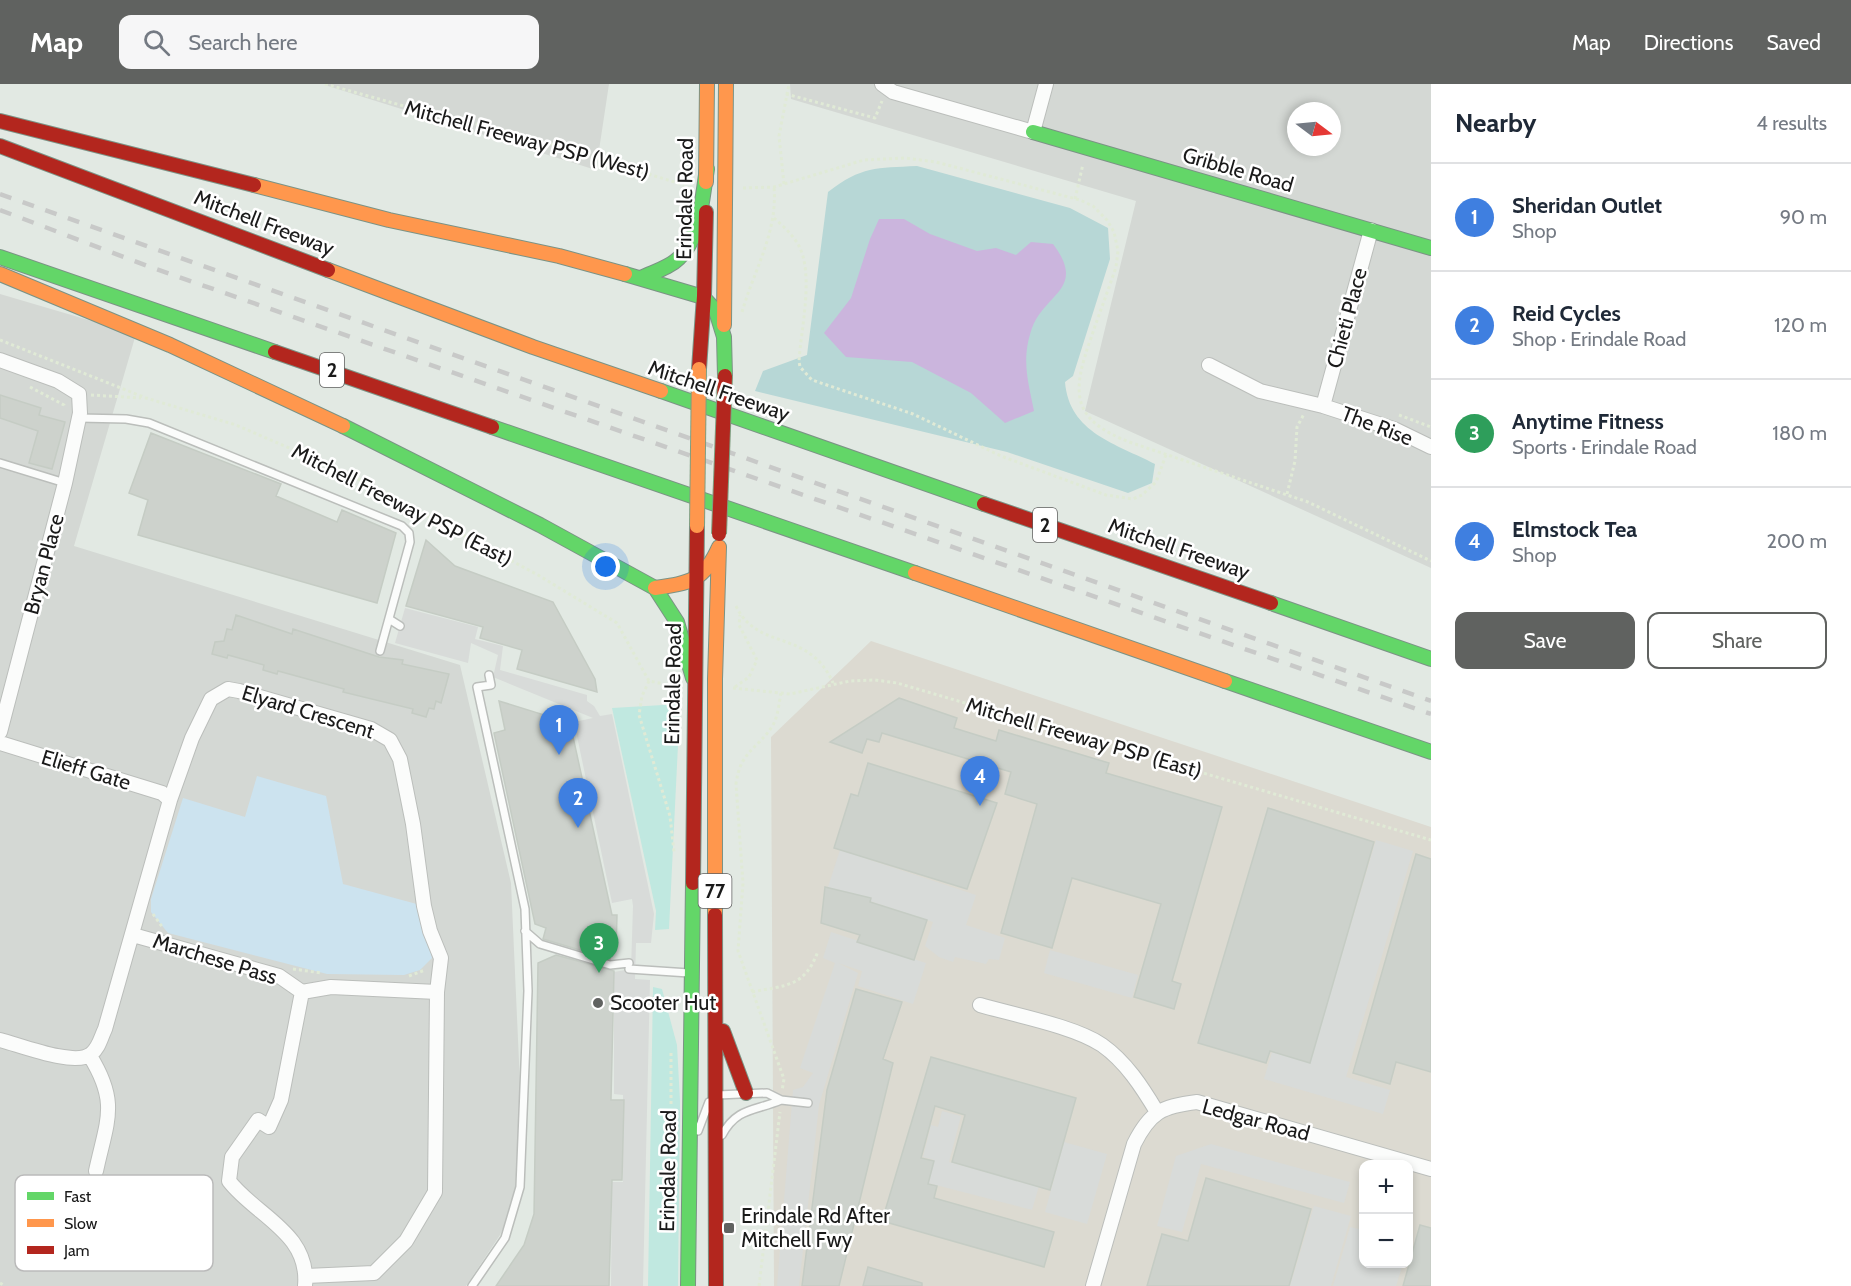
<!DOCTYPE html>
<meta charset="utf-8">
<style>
body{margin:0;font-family:Cabin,sans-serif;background:#f6f6f7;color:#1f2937}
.controls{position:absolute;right:18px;bottom:18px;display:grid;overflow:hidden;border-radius:12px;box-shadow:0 3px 9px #0003}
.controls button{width:54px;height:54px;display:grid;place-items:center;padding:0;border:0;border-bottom:2px solid #e0e1e3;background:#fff;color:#1f2937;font:30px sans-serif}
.compass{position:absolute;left:1287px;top:18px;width:54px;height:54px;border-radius:50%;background:#fff;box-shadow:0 3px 9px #0003;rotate:106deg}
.you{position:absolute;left:606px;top:483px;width:21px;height:21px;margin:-15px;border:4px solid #fff;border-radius:50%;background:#1a73e8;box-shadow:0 0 0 9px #1a73e833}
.badge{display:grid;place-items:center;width:39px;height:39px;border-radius:50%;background:#606260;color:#fff;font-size:20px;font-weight:700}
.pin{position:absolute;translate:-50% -50px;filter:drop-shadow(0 2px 3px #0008)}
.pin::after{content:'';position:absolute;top:32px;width:21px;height:18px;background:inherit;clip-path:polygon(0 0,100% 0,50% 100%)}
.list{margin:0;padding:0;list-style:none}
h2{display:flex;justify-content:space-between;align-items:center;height:78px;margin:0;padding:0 24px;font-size:26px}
h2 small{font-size:20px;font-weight:400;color:#747a83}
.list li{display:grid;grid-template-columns:39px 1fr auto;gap:18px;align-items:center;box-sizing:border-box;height:108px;padding:0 24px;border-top:2px solid #e0e1e3}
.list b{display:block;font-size:22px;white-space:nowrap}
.list p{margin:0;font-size:20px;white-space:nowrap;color:#747a83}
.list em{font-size:20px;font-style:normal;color:#747a83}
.actions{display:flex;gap:12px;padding:18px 24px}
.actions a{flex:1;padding:14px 0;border:2px solid #606260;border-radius:12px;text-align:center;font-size:21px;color:#606260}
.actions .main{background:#606260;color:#fff}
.icon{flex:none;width:33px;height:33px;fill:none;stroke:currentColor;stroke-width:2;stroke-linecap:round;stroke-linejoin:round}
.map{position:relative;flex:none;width:1431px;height:1202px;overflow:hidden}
header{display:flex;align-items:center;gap:36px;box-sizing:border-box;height:84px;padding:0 30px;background:#606260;color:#fff}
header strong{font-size:28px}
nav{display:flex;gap:33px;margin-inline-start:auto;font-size:21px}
.search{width:420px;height:54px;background:#f6f6f7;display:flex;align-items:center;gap:15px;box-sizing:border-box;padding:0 21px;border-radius:12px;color:#747a83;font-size:22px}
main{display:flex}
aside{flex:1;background:#fff}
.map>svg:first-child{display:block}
</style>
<header>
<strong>Map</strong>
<div class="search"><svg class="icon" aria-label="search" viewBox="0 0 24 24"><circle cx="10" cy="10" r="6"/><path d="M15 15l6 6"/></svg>Search here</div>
<nav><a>Map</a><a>Directions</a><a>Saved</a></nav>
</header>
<main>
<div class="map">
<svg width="1431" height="1202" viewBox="0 0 1431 1202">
<rect width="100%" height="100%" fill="#e2e9e3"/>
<path fill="#d4d8d4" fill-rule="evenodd" d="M326,0H609L596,86L328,2Z
M790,0H1431V484L1085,327L1136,117L791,15ZM1296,27H1332V63H1296Z
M0,210L136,250L74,462L460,581L511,799L523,1067L515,1118L500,1151L466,1202H0Z"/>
<path fill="#dcdad1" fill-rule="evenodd" d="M871,557L1431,743V1202H774L771,653ZM1364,1080H1408V1180H1364Z"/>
<path fill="#c0e8e0" d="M680,620L669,845L655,846L656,827L612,624Z
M653,903L662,905L677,961L680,1017L678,1202H648Z"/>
<path fill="#b7d7d6" d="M917,82L1070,124L1108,144L1110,175L1073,292L1065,298C1069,349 1117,360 1155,380L1152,399L1128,409L1007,368L755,307L763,287L807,271L828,108C862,82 876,84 917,82Z"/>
<path fill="#cce3ef" d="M257,692L326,712L343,800L424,822V836L432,874L420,886L404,891L327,890L168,849L151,828V815L183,714L245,733Z"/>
<path fill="#d8dbd9" d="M405,524L478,543L475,555L503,562L500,586L587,611V617L594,622L600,632L612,630L654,830L651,859H636L635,895L650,896L643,1202H611L612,1098H623V1011L614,1010V888L631,885L633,822L632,815L612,819L574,638L593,634L493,593L498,571L471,559L468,579L395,559Z
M1376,756L1413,767L1346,993L1390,1006L1383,1030L1264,995L1272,968L1310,978Z
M840,766L976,811L966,841L1005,854L999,876L989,875L986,880L955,873L953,878L939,873L925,862L933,838L828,803Z
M831,848L926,879L913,920L858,902L862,887L838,879L858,889L819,1021L799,1202H777L793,1006L803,1003L813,989L800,984L835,879L823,874Z
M1050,866L1138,891L1132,914L1044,889Z
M942,1027L961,1032L949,1078L1039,1102L1032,1126L928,1099L934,1076L923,1073L931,1041L938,1043Z
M1064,1058L1107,1070L1087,1140L1045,1128Z
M1211,1060L1350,1098L1344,1119L1201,1080L1182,1148L1157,1142L1176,1072Z
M1314,1122L1351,1132L1331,1202H1290Z
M1350,1143L1363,1146L1364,1180H1403L1396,1202H1333Z"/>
<path fill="#cbb5dd" d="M879,135H904L930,150L977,167L996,164L1016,171L1031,158L1053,160C1087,205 1045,209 1032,244C1021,276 1028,296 1034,327L1005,339L971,309L912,278L846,273L824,249L851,214L870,155Z"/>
<path fill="#cdd2cc" stroke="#c5ccc4" stroke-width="1.5" d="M0,311L41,324L39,331L65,338L52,385L29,379L38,347L0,334Z
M151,349L281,400L276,412L337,438L342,426L396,449L377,519L138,451L148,416L129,409Z
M426,456L455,482L553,518L595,595L597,608L517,585L522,566L480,554L483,543L406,522Z
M236,531L292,550L293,545L379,573L403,576L402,580L449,590L441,619L436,617L434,625L429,624L426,633L412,629L413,625L343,608L344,605L278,587L277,590L263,586L264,581L228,571L227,574L212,570L215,558L224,557L227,545L232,546Z
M899,614L957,634L954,644L996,657L999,646L1109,679L1106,689L1222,723L1172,897L1181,900L1174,925L1134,913L1161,820L1072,794L1052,864L1001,849L1037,720L1005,710L1011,688L882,649L879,658L867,655L862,669L830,658Z
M499,617L570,639L612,831H617L616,867L612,868L610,875L543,855L546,844L535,840L494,649L505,646Z
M868,679L997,719L967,805L834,764L851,710L858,712Z
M1268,724L1374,758L1310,979L1270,967L1266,979L1198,959Z
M1416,770L1431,775V988L1396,978L1390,1000L1353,989Z
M825,803L871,814L870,818L927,836L914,876L857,858L860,851L821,839Z
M556,871L614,887L611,1016H624L622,1096H612L609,1202H496L524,1161L534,1130L538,879Z
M856,905L902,918L883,975L893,979L839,1202H802L827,1006Z
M931,973L1076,1014L1050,1106L952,1078L965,1031L935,1022L921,1074L934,1077L928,1100L937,1102L934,1114L1054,1148L1044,1183L882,1137Z
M1206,1094L1311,1125L1289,1202H1147L1162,1150L1188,1157Z
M1420,1141L1431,1144V1202H1403Z
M868,1183L922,1199V1202H863Z"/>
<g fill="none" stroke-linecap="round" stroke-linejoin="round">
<defs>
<path id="lane" d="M79,334L126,335L149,339L402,442L409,449L410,458L380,567
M0,379L65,399
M389,535L400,542
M525,847L540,860L610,881L629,879
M629,885L689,889
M717,1011L767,1009L781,1016L808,1019
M698,1047L709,1018
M722,1051C737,1023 756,1027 781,1016
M472,1202L505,1154L520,1103L528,907L525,825L477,603L491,601L489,591"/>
<path id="street" d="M882,0L893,8L1033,48L1046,0
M0,276L58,297L79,310L80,329L65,399L0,648
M1209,281L1260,307L1323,322L1394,345L1431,363
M1323,322L1371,146
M0,659L162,709L170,716
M133,851L279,892L302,908L331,903L437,908
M302,908L281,1016L269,1043L258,1036L232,1073L229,1097C256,1132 310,1149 305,1202
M980,921C1014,931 1074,942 1102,961C1126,978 1142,1003 1157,1028
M0,956C20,961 75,983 91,970C99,964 101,953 105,945L170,716L192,654L211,615L228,605L239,607L371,645L390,656L400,675L413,740L424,822L430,847L441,874L437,908L435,1108L406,1157L374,1189L306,1192
M90,972C119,1019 107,1036 96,1087
M1093,1202L1134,1060C1150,1028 1162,1022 1197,1018L1431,1085"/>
<path id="fast" d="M1033,48L1431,164
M0,173L275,268
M625,190L703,213L716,227L724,253
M641,194C653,188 669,184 679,174C701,153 702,113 707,85
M724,253L725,292
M661,307L984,420
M343,342L540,441L655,504L677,538L693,594
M492,343L915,489
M1271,519L1431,575
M1225,597L1431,668
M688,1202L693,799"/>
<path id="slow" d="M706,98L707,0
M254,101L389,136L559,172L625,190
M328,186L533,263L661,307
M0,190L170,261L343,342
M724,241L726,0
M915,489L1225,597
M655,504C690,499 704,497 719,463
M715,831V595L719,463"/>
<path id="jam" d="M0,37L254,101
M0,62L328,186
M704,212L706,128
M275,268L492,343
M699,285L704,212
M984,420L1271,519
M693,799L697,442
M715,831L716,1202
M723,947L746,1009"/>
</defs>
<use href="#lane" stroke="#bbbebb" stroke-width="10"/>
<use href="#street" stroke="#bbbebb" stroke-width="16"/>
<use href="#fast" stroke="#7b9385" stroke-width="16"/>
<use href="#slow" stroke="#7b9385" stroke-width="16"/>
<use href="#jam" stroke="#7b9385" stroke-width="16"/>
<path stroke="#e0ead6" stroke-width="3" stroke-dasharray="3 3" stroke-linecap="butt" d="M325,0L429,29L515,49L684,101
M786,10L875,34L882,17
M784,100L779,52L789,0
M743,104L774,103L864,76L905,74L936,78L1080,116L1093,122L1107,136L1114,148L1118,167L1116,183C1108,207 1099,230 1091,254C1071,310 1071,336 1132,359L1308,418L1431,477
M1075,115L1083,80
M774,134C783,142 793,151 799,162C814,191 801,245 799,277L800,283L812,296L913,330L1001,372L1106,411L1133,415L1142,411L1156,398L1166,371
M742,228C754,186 778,148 774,103
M0,256L146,314L236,341L347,389L538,491L617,539L649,597L664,600
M30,303L64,321L65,324
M91,311L141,314
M1399,331L1431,343
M1287,410L1295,377L1297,343L1304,330
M736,522C758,568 809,544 833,599
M649,597L642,612L639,631L670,732L674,768
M735,603L749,593L757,576L739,541L740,531
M733,604L790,610L850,597L875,596L897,599L1431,756
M781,609C779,619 778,632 773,641C758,665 740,667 736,700L743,799L738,867L784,995L782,1007
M153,830L163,844
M293,885L322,889
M409,892L425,886
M752,908C787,901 805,903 818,867
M671,1020V967
M0,1199L5,1202
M759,1202L780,1028"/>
<use href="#lane" stroke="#fbfcfb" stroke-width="7"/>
<use href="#street" stroke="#fbfcfb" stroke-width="14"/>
<use href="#fast" stroke="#63d668" stroke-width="14"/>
<use href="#slow" stroke="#ff974d" stroke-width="14"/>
<use href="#jam" stroke="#b3261e" stroke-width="14"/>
<path stroke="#c8c9c8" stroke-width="4.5" stroke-dasharray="12 12" stroke-linecap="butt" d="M0,110L1431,617
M0,126L153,184L1431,630"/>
<defs>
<path id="slow-bridge" d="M697,442L699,285"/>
<path id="jam-bridge" d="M719,450L725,292"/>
</defs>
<use href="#slow-bridge" stroke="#809e80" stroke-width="16" stroke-linecap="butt"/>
<use href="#jam-bridge" stroke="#809e80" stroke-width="16" stroke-linecap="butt"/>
<use href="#slow-bridge" stroke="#ff974d" stroke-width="14"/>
<use href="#jam-bridge" stroke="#b3261e" stroke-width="14"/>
</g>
<g fill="#606260" stroke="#fff" stroke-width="2">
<circle cx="598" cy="919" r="6"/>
<rect x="723" y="1138" width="12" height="12" rx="3"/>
</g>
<g text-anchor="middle" stroke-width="5" stroke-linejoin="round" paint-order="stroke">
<g fill="#fff" stroke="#5f5f5f" stroke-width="1.5">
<rect x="320" y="269" width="24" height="34" rx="4.5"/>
<rect x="1033" y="424" width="24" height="34" rx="4.5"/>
<rect x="698.5" y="790" width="33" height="34" rx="4.5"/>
</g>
<g font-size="20" font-weight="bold" fill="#1a1a1a">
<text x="332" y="293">2</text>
<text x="1045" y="448">2</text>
<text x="715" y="814">77</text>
</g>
<g font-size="21" fill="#1a1a1a" stroke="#fff">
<text transform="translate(527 56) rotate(15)" y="7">Mitchell Freeway PSP (West)</text>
<text transform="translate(1238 86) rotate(16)" y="7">Gribble Road</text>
<text transform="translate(685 115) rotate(-89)" y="7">Erindale Road</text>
<text transform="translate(264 139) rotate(21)" y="7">Mitchell Freeway</text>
<text transform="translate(1347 234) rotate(-75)" y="7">Chieti Place</text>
<text transform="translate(719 307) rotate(19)" y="7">Mitchell Freeway</text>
<text transform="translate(1377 342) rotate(21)" y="7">The Rise</text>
<text transform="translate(402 421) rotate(27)" y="7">Mitchell Freeway PSP (East)</text>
<text transform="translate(1179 465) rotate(19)" y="7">Mitchell Freeway</text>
<text transform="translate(44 480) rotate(-75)" y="7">Bryan Place</text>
<text transform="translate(673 600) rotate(-89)" y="7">Erindale Road</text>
<text transform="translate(308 628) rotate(17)" y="7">Elyard Crescent</text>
<text transform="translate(1084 654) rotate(16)" y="7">Mitchell Freeway PSP (East)</text>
<text transform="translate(86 686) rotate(17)" y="7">Elieff Gate</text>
<text transform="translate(215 875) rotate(17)" y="7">Marchese Pass</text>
<text transform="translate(1256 1036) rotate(15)" y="7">Ledgar Road</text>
<text transform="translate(668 1087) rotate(-89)" y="7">Erindale Road</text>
</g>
<g font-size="21" fill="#1a1a1a" stroke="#fff" text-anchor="start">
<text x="610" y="926">Scooter Hut</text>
<text x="741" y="1139">Erindale Rd After<tspan x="741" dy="24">Mitchell Fwy</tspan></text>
</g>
</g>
<rect x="15" y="1091" width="198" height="96" rx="9" fill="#fff" stroke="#bababa" stroke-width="1.5"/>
<rect x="27" y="1108" width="27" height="8" fill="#63d668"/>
<rect x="27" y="1135" width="27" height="8" fill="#ff974d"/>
<rect x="27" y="1162" width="27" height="8" fill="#b3261e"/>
<g font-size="16" fill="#1a1a1a">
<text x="64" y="1118">Fast</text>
<text x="64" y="1145">Slow</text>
<text x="64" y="1172">Jam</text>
</g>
</svg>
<div class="controls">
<button>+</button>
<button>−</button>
</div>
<svg class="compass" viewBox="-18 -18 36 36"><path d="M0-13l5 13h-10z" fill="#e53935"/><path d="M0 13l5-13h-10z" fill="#747a83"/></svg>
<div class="you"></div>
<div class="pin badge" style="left:559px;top:671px;background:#3f7fe0">1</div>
<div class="pin badge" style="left:578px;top:744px;background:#3f7fe0">2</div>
<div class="pin badge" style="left:599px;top:889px;background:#2e9e5b">3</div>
<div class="pin badge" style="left:980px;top:722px;background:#3f7fe0">4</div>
</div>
<aside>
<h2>Nearby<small>4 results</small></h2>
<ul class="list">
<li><span class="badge" style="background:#3f7fe0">1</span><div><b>Sheridan Outlet</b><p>Shop</p></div><em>90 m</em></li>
<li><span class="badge" style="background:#3f7fe0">2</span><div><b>Reid Cycles</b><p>Shop · Erindale Road</p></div><em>120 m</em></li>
<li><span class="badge" style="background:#2e9e5b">3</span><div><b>Anytime Fitness</b><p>Sports · Erindale Road</p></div><em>180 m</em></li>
<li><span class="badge" style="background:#3f7fe0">4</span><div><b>Elmstock Tea</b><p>Shop</p></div><em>200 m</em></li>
</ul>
<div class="actions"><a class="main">Save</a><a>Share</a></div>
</aside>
</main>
